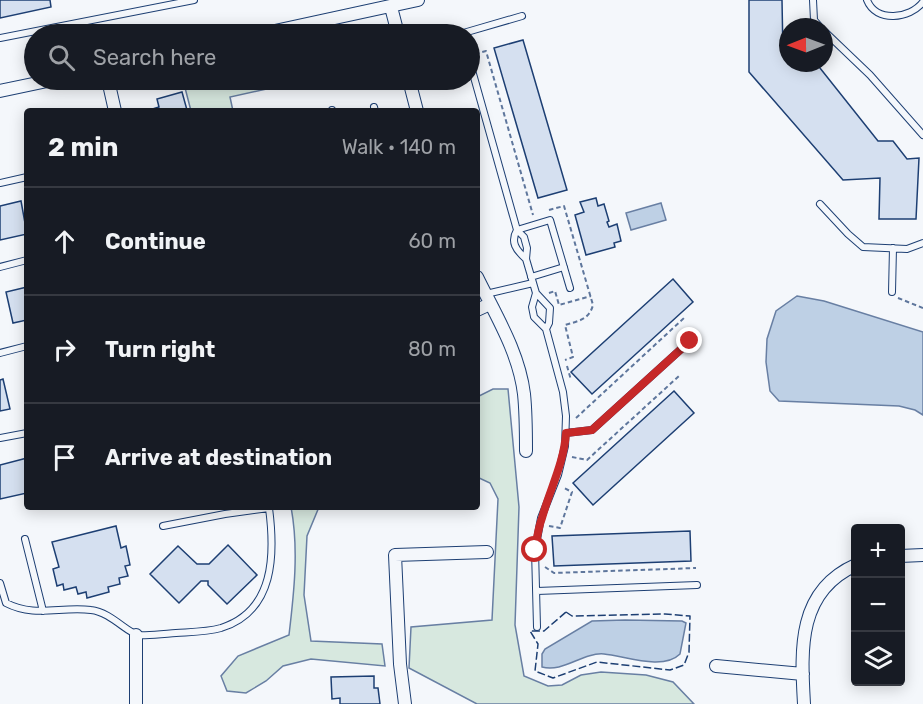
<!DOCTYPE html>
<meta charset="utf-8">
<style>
body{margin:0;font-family:Rubik,sans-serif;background:#20242c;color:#f1f3f6}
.controls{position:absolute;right:18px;bottom:18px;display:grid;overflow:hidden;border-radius:6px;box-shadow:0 3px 15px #0003}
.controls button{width:54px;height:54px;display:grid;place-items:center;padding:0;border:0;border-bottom:2px solid #363941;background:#171b24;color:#f1f3f6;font:30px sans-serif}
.compass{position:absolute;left:779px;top:18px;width:54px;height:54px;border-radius:50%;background:#171b24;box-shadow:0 3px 15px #0003;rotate:269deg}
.stop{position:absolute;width:18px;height:18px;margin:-14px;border:4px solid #c62828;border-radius:50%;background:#fff}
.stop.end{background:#c62828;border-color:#fff;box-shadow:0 2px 6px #0008}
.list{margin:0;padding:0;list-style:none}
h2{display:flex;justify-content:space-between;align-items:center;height:78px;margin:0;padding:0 24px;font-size:26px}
h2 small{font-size:20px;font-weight:400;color:#9ea1a6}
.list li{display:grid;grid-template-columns:39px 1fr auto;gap:18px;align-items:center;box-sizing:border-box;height:108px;padding:0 24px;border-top:2px solid #363941}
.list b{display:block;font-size:22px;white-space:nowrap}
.list em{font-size:20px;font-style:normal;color:#9ea1a6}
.icon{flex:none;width:33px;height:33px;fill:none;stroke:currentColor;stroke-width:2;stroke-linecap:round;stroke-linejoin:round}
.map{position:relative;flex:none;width:923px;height:704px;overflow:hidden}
.search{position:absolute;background:#171b24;box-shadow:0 3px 15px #0003;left:24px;top:24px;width:456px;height:66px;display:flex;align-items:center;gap:15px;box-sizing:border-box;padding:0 21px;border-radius:33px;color:#9ea1a6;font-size:22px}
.panel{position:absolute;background:#171b24;box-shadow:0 3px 15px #0003;left:24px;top:108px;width:456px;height:402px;border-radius:6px}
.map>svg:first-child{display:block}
</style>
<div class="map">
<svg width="923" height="704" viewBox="0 0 923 704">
<rect width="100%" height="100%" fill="#f4f7fb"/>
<path fill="#d7e8df" stroke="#687fa3" stroke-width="1.5" d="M183,80H308L230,97L233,111H191Z
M493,389H508L519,507L515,625L524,676L548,686L562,685L581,675L601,672L646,675L673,682L694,704H477L409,668L411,627L492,620L498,499L490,483L477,477V397Z
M291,507H319L307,536L304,595L311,641L382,644L385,666L311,659L283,666L266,681L246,693L227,691L221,676L238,656L289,635C294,593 299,549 291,507Z"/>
<path fill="#bed0e5" stroke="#687fa3" stroke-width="1.5" d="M661,203L666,220L631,230L626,213Z
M797,296L824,301L923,332V415L915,410L899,406L779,401L770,391L766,362L767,339L776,311Z
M625,620L682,621L686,623L680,654C663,671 625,656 604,654C583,652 563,673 542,667V654L545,649L592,621Z"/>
<path fill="#d5e0f0" stroke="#1d3f73" stroke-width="1.5" d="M0,0H50L51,7L0,18Z
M749,0H782L783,55L788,60V63H792L801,70L809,63H816L878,141H893L907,159L919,158L916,219H879L880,178L843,180L749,72Z
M523,40L567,190L538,198L494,48Z
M182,92L187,110L146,111L159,107L157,99Z
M596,198L598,206L604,204L609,221L607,222L609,227L617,224L621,241L614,243L615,247L586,255L575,215L584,212L580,202Z
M21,201L27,234L0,240V206Z
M673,279L693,302L592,394L571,372Z
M27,287V320L13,323L6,292Z
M3,379L10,409L0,411V380Z
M674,391L694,413L593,505L573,483Z
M27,458V493L0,499V465Z
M116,526L121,548L126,546L130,565L125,566L128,576L119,578L120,584L108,587L109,592L87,598L86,592L78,594L76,587L64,590L63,584L57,586L53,569L59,567L52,542Z
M690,531L691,561L554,566L552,536Z
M228,545L257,575L227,604L208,585V581H201L179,603L150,574L178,546L197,564H209Z
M374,676V688H378L380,704H340V698L332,699L331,677Z"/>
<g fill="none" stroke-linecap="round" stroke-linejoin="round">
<defs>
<path id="lane" d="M813,0L814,20L820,27
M867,0C876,23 910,19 923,2
M824,31L870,75L923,135
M460,34L522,16
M0,38L194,0
M470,63L517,230L524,237L527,248L526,259L536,293L532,307L534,317L546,329L563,392L566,416L565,446L558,475L541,518L535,550L537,627
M374,107L375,111
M332,110V111
M0,183L27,177
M820,204L848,234L863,247L907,249L923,243
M517,230L550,220L570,288
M517,230C510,242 516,250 526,259
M0,267L27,260
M531,277L564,267
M892,292L893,248
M536,293L550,308L549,323L546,329
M486,294L533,283
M0,353L27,346
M566,433L592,430L690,341
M0,438L27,433
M25,539L43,611
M0,583L6,603C35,618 61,606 91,610C111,612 128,634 139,635C151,636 164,634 176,633C191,632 207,632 221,628C275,611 275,554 269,508L225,514L163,526
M537,591L697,585"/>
<path id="street" d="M391,7L398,34
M261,34L418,0
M108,80L115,111
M409,80L417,111
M0,91L52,80
M477,277C495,314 519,352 524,394C526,413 526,432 526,451
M477,310L490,304
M900,556L923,555
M716,666L803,674
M136,704V635
M405,704L400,664L395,555L487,552
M804,704C801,650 797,591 856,565"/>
</defs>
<use href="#lane" stroke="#1d3f73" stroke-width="8"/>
<use href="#street" stroke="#1d3f73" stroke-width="14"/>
<path stroke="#5e769c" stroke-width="2" stroke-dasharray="4.5 3" stroke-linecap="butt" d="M475,54L486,51L533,215
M549,210L564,206L593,305C589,320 578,321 565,325L573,357L565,360
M549,293L555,291L559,305L591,296
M898,298L923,308
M567,366L571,380
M576,418L684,318
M572,457L587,460L679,376
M549,526L560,528L572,492L564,488
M545,567L554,573L696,568"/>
<use href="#lane" stroke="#f4f7fb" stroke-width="6"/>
<use href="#street" stroke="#f4f7fb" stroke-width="12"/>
<path stroke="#1d3f73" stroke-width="1.5" stroke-dasharray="8 3" stroke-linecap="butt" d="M566,612L572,616L665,614L690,616L689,652L684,665L670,670L597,662L553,678L535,671L538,644L530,631H544Z"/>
</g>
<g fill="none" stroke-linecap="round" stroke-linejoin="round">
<path stroke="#c62828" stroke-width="8" d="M535,550C537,539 538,528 542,518C550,489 564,463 566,433L592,430L690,341"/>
</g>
</svg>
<div class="controls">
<button>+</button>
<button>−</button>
<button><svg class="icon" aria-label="layers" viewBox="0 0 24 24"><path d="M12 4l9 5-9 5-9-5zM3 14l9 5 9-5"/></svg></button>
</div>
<svg class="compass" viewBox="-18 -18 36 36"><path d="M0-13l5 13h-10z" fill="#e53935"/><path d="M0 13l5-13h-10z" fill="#9ea1a6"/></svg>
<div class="stop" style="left:535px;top:550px"></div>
<div class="stop end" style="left:690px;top:341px"></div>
<div class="search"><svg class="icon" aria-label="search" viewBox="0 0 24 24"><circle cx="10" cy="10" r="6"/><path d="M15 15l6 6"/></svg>Search here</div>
<section class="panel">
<h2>2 min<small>Walk · 140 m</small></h2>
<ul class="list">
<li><svg class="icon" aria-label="ahead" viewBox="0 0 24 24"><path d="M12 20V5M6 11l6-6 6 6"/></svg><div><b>Continue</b></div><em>60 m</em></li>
<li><svg class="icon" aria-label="right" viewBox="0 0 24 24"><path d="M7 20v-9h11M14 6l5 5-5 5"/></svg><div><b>Turn right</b></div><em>80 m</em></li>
<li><svg class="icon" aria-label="arrive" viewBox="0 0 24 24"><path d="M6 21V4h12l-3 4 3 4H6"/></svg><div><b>Arrive at destination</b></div></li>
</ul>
</section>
</div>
